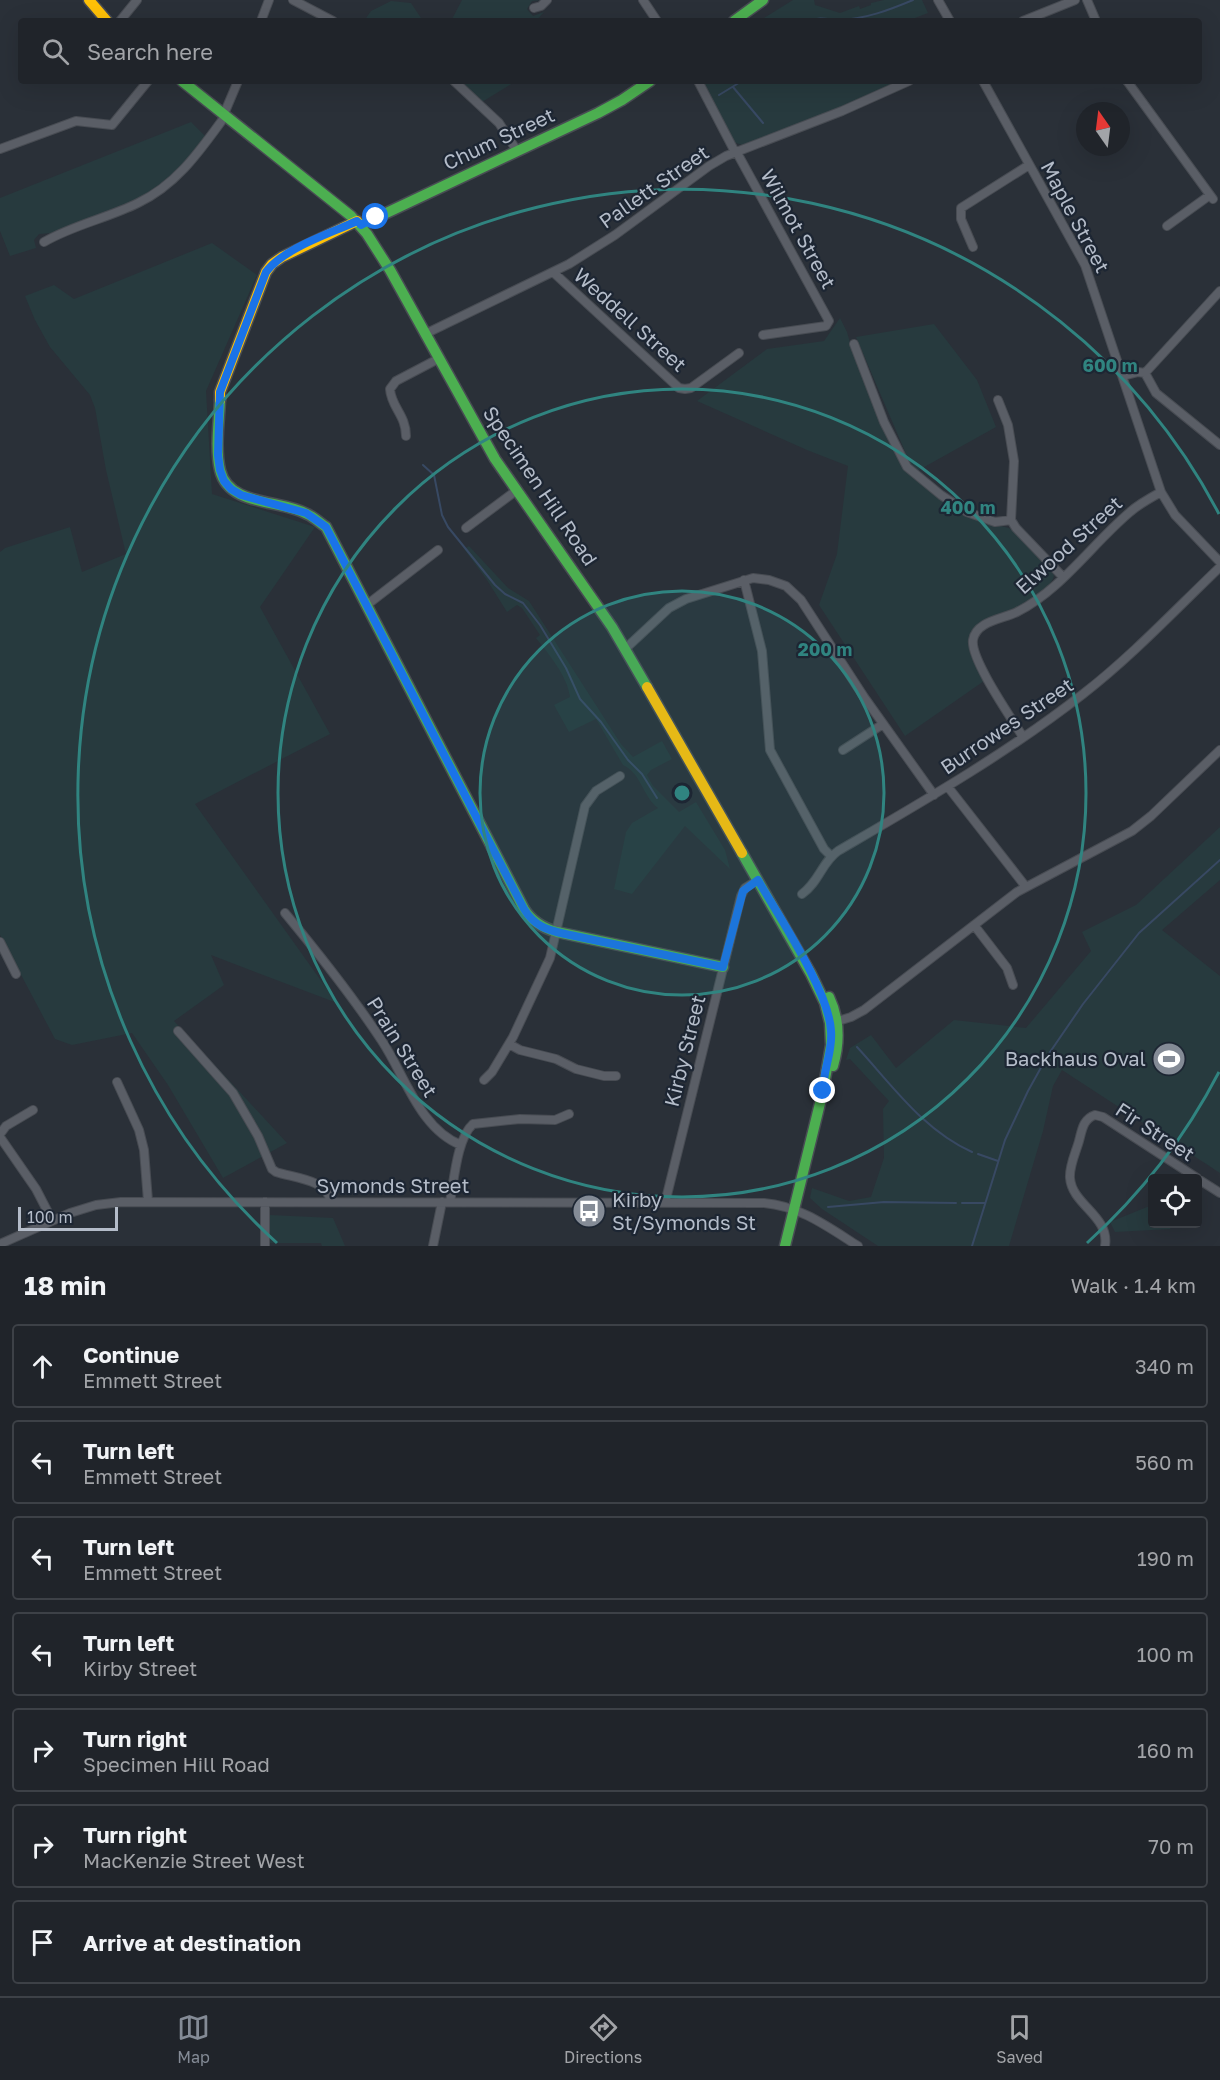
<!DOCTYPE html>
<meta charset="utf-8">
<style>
body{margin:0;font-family:"Golos Text",sans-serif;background:#282c32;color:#f1f3f6}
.controls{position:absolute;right:18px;bottom:18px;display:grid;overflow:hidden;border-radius:6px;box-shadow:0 6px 24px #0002}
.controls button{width:54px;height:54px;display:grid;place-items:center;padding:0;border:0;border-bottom:2px solid #3d4147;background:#20242a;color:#f1f3f6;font:30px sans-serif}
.compass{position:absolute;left:1076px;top:102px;width:54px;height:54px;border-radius:50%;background:#20242a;box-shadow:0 6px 24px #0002;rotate:346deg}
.scale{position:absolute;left:18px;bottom:15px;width:100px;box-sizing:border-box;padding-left:6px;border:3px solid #b4bcc9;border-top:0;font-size:16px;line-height:21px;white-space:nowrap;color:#b4bcc9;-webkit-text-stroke:4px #1d2633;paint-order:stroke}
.stop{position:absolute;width:18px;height:18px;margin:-14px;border:4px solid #1a73e8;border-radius:50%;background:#fff}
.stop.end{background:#1a73e8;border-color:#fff;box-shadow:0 2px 6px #0008}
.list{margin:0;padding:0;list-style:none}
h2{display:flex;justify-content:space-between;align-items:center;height:78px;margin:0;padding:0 24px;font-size:26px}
h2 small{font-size:20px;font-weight:400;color:#a2a4a8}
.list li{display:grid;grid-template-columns:39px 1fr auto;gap:18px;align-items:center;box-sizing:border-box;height:84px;margin:0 12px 12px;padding:0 12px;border:2px solid #3d4147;border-radius:6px}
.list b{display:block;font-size:22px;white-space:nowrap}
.list p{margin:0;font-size:20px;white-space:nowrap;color:#a2a4a8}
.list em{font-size:20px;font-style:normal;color:#a2a4a8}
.icon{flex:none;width:33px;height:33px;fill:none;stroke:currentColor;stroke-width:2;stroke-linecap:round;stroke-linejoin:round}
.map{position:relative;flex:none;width:1220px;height:1246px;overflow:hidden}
.search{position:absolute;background:#20242a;box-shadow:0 6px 24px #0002;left:18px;right:18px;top:18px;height:66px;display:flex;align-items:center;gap:15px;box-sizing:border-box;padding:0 21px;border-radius:6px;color:#a2a4a8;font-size:22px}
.sheet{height:750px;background:#20242a}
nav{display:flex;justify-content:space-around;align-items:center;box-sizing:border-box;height:84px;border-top:2px solid #3d4147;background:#20242a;font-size:16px;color:#a2a4a8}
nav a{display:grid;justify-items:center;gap:3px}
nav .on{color:#848b96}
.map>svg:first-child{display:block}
</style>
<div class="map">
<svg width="1220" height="1246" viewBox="0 0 1220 1246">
<rect width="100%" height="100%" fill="#2a3038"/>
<path fill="#273a3e" d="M462,0H541L532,1L527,9L533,16L544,12L536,21H451Z
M793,0H814L815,5L840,13L859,6L860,9L871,5V3L884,0H922L928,13L907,21H759Z
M391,1L411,3L423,21H364L371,11Z
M460,81H516L482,102Z
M702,81H899L838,109L742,145L734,142Z
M191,122L205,136C189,158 173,178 150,192C121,211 84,221 51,233L39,234L34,240L36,248L10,256L0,231V198Z
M212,243L257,275L206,391L212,494L315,527L260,607L330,734L195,804L337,1003L211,955L224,985L174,1021L287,1143L223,1178L168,1085L132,1033L72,1045L55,1039L0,935V552L5,548L70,527L82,572L126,554L106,470L95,408L90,395L50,347L35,320L25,296L54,285L74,299Z
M840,318L847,332L851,346L895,454L904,469L911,475L982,523C992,527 1003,524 1013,530L1054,575C1053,583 1046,587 1040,592C998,630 944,605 984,681L905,736L819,605L837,554L848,466L807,450L697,401L767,349L824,341Z
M934,324L977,380L996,427L917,471L910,463L856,337Z
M469,546L508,588L529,601L621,744L633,757L662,741L672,759L651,770L647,775L653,786L679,812L696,802L725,850L730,869L685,826L632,894L614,889L626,832L632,823L658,808C643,797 641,773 623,765L596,719L569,732L554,705L570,697C567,675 549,655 536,638L540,635L522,608L517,605L507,612L487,580L464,549Z
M1220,827V880L1162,930L1220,976V1173L1062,1070L1053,1086L1043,1131L1009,1246H878L822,1209L810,1198L812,1188L849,1201L871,1197L884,1158L883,1109L889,1101L850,1059L846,1060L850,1048L871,1035L896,1068L954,1020L1026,1028L1091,951L1082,932L1136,905Z
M1152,1205V1224H1174L1170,1229L1115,1232L1110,1222Z
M270,1215L333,1218L345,1246H322L321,1243H269Z"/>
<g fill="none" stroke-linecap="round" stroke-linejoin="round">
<path stroke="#384963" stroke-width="2" d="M811,21C819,16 830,20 839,20C866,19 889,10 913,0
M733,87L763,123
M719,95L742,81
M423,465L434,475L442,515L448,527L495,585L505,594L523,603L540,625L566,668L580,699L601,722L628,760L642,774L657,798
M857,1047C892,1085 923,1130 972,1152
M978,1154L998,1161
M962,1203H985
M828,1207L884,1202L956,1203
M972,1246L1005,1140L1028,1091L1048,1055L1083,1004L1139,933L1220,860"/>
<defs>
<path id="street" d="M293,0L333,21
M643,0L657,21
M938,0L950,21
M1087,0L1096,21
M534,8L541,6L547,0
M120,21L137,0
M261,21L269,0
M1023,21L1075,0
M454,81L499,123L517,151
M698,81L735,152
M983,81L1085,265L1161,492L1175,515L1220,562
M1127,81L1213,199
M224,114L238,81
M0,149L76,121L112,125L148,81
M736,151L829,321L826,326L763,335
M1167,226L1210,195
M44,242C73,225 108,218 138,203C178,184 201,149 226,115
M973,247L961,219V208L1029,165
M553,272L679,388L685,389L691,388L739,353
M425,334L569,264L615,235L709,166L726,156L842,111L909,81
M854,344L884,422L907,467L941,495L967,512L995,522L1011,520
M1145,373L1220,291
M1123,376L1138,372L1145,373L1156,393L1220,445
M998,400L1008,425L1014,461L1011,520L1016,528L1063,577
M406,436C406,415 391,407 390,389L396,381L438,359
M466,528L517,490
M744,580L762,651L770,750L824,849L831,856
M368,604L438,550
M625,649L669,608L686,599L753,578L769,580L786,586L801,600L864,697L934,795
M1023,737C1012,719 970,659 973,640C976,621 1003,619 1017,612C1062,589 1092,544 1130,512C1139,504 1150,498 1161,492
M843,750L883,724
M948,787L1026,887
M802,894C819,882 822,862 838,851C922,802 1006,754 1083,694C1132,656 1175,610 1220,567
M285,913C319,954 353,997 382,1041C405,1076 420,1129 461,1145
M974,925L1007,968L1013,985
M0,942L16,974
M835,1022L851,1017L864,1010L1017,892L1132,831L1151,816L1220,750
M178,1031L233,1093L258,1136L272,1169L276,1172C294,1178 327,1179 331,1202
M509,1044L520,1050L556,1059L576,1069L604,1076H616
M484,1080L492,1072L513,1037L550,958L585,806L596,791L620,776
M117,1082L139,1130L144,1150L148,1201
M0,1134L6,1126L33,1110
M0,1137L36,1189L52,1220
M1198,1179L1220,1193
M450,1202C454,1181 457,1138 473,1124L520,1119L555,1120L569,1114
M665,1203L741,896L745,888L758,880
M0,1244L70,1213L96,1205L121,1202L764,1203C800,1206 828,1227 858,1246
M265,1246V1202
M433,1246L442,1202
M1105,1246C1110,1216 1072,1205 1070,1178C1069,1166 1076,1152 1079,1141C1082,1130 1083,1119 1095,1115L1103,1117L1197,1178"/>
<path id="fast" d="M734,21L763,0
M182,81L351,216L367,234L390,270L495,459L612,627L647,687
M361,225L598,113L622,100L650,81
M220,400C219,422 215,448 220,470C229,507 280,499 307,514C314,517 320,523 326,527L524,909C532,922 543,928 557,932L723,967
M742,853L811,974L825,1003L830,1023L831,1045L823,1091L785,1246
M829,997C840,1020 840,1042 833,1066"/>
<path id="slow" d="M89,0L107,21
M220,400V392L266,272L272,264L282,257L357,221
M647,687L742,853"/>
</defs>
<use href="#street" stroke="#484c53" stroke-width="10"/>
<use href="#fast" stroke="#484c53" stroke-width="13"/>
<use href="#slow" stroke="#484c53" stroke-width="13"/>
<use href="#street" stroke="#5a5e66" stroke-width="8"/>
<use href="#fast" stroke="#4caf50" stroke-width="10"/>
<use href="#slow" stroke="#ffc107" stroke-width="10"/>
</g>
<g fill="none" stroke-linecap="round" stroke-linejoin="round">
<path stroke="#1a73e8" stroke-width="8" d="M376,217L361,225L357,221C329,234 284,248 266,272L220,392L218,455L220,470L224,481L231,489L241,495L306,513L326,527L524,909C534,926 547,930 565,934L723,967L743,891L758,880C779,917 829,991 831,1031C833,1051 823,1070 823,1091"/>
</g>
<circle cx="682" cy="793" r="202" fill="#308480" fill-opacity=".12"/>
<g fill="none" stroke="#308480" stroke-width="3">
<circle cx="682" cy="793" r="202"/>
<circle cx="682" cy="793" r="404"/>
<path d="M1219 1072A605 605 0 0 1 1087 1243M277 1243A605 605 0 1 1 1219 514"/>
</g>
<defs>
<symbol id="stadium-disc" viewBox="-11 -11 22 22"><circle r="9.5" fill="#848b96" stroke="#1d2633"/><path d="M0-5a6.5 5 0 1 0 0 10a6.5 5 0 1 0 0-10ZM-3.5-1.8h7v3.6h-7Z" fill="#fff"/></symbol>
<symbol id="bus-disc" viewBox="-11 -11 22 22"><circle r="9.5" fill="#848b96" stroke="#1d2633"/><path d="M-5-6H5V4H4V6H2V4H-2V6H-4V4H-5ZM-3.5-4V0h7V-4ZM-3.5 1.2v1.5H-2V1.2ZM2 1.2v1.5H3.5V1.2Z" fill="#fff"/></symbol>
</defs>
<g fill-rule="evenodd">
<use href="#stadium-disc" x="1150" y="1040" width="38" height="38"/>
<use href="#bus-disc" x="570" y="1192" width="38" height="38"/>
</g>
<g text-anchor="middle" stroke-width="4.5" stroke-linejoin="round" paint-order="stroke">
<g font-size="20" fill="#b4bcc9" stroke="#1d2633">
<text transform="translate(499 139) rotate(-25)" y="7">Chum Street</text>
<text transform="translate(654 187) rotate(-35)" y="7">Pallett Street</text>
<text transform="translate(1075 217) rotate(62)" y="7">Maple Street</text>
<text transform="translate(798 229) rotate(61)" y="7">Wilmot Street</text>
<text transform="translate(630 320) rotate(42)" y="7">Weddell Street</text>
<text transform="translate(540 486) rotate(56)" y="7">Specimen Hill Road</text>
<text transform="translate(1069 545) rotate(-42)" y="7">Elwood Street</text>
<text transform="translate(1007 726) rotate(-34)" y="7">Burrowes Street</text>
<text transform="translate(402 1047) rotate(58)" y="7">Prain Street</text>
<text transform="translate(685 1051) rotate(-76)" y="7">Kirby Street</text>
<text transform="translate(1155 1132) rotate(33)" y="7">Fir Street</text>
<text x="393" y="1193">Symonds Street</text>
</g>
<g font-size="20" fill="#b4bcc9" stroke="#1d2633" text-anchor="end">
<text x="1146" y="1066">Backhaus Oval</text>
<text x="612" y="1207" text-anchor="start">Kirby<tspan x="612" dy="23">St/Symonds St</tspan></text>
</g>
</g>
<circle cx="682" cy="793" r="9" fill="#308480" stroke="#1d2633" stroke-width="3"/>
<g font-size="18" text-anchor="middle" font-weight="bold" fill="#308480" stroke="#1d2633" stroke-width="4.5" stroke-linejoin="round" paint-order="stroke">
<text x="1110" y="372">600 m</text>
<text x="968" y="514">400 m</text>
<text x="825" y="656">200 m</text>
</g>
</svg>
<div class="controls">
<button><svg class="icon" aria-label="locate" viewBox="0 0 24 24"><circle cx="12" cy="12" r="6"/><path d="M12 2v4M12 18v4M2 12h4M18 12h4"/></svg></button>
</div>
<svg class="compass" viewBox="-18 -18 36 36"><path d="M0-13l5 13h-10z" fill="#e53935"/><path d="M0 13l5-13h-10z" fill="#a2a4a8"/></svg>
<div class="scale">100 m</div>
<div class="stop" style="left:376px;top:217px"></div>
<div class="stop end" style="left:823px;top:1091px"></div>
<div class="search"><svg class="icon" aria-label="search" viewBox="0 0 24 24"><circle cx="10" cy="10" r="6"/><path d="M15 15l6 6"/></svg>Search here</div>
</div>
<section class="sheet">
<h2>18 min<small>Walk · 1.4 km</small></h2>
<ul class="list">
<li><svg class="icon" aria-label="ahead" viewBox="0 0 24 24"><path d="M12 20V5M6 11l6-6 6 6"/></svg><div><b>Continue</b><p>Emmett Street</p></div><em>340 m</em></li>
<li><svg class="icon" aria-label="left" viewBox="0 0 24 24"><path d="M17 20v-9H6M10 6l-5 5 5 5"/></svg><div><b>Turn left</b><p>Emmett Street</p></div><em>560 m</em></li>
<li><svg class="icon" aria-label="left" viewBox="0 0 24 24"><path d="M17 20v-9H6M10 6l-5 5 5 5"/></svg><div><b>Turn left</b><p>Emmett Street</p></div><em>190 m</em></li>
<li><svg class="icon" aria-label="left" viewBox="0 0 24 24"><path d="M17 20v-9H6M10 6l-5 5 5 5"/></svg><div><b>Turn left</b><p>Kirby Street</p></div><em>100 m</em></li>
<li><svg class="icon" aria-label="right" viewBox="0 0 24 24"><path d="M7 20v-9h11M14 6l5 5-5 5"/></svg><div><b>Turn right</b><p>Specimen Hill Road</p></div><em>160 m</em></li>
<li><svg class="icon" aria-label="right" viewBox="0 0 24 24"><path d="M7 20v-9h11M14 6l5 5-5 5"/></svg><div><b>Turn right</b><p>MacKenzie Street West</p></div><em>70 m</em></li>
<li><svg class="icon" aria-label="arrive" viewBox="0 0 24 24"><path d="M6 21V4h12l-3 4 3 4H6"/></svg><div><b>Arrive at destination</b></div></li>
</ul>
</section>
<nav>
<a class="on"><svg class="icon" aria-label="map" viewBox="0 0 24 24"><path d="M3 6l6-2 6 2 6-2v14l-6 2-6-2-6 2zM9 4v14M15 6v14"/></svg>Map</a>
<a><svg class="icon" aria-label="directions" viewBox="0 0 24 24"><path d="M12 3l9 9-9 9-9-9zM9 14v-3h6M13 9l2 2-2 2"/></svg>Directions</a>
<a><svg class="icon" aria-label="saved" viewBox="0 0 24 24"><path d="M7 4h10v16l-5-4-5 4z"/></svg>Saved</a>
</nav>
